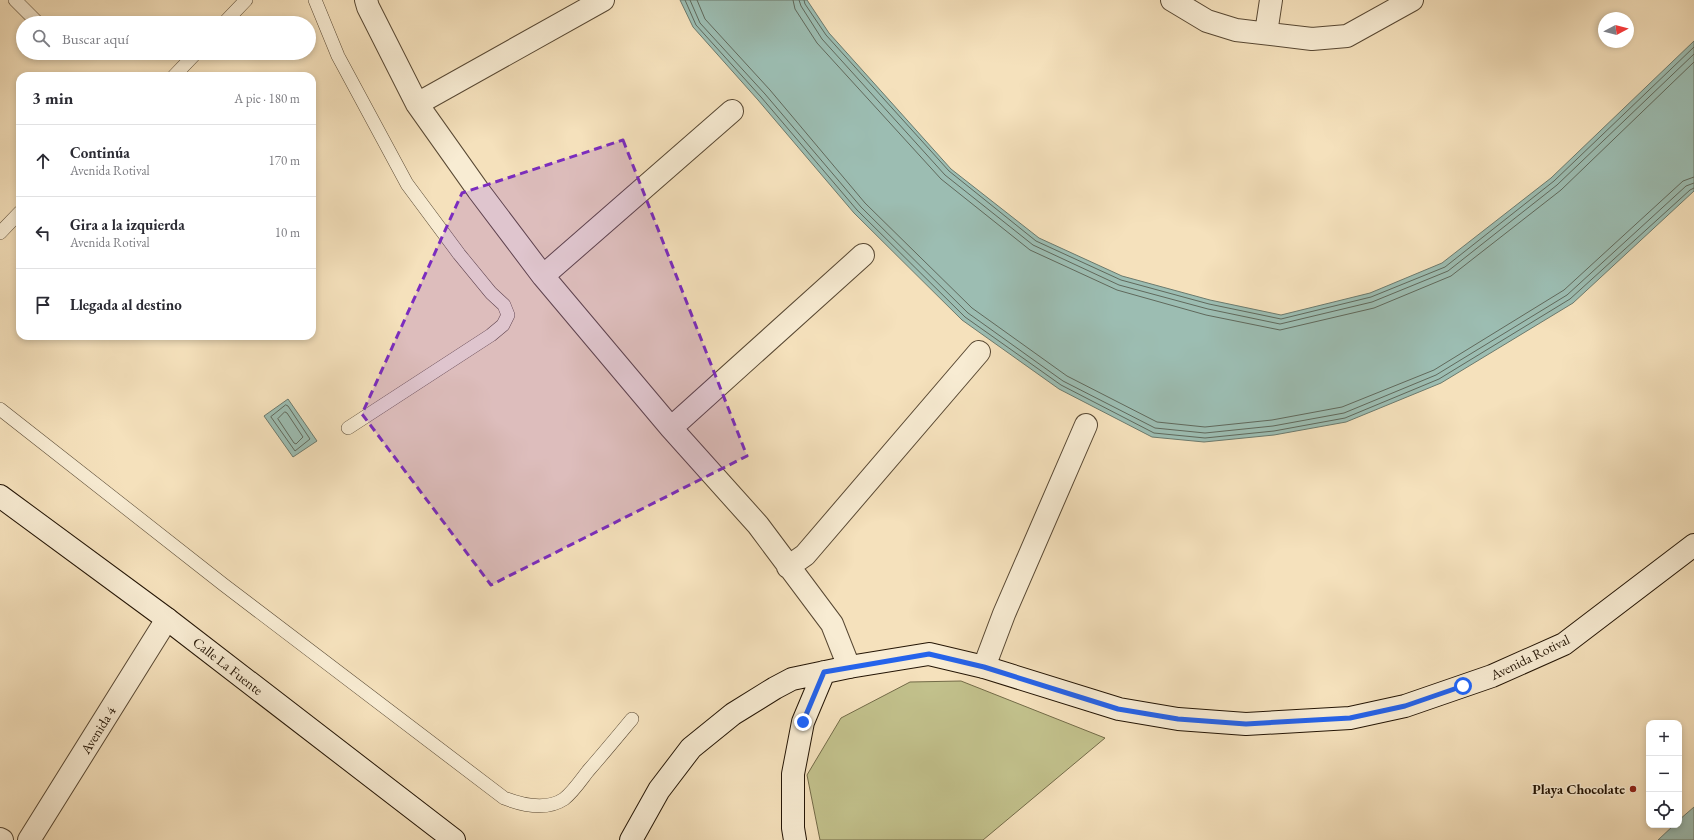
<!DOCTYPE html>
<html lang="es">
<meta charset="utf-8">
<style>
body{margin:0;font-family:"EB Garamond",serif;background:#f7f7f7;color:#2b2b33}
.controls{position:absolute;right:12px;bottom:12px;display:grid;overflow:hidden;border-radius:8px;box-shadow:0 2px 6px #0003}
.controls button{width:36px;height:36px;display:grid;place-items:center;padding:0;border:0;border-bottom:1px solid #e1e1e2;background:#fff;color:#2b2b33;font:20px sans-serif}
.compass{position:absolute;left:1598px;top:12px;width:36px;height:36px;border-radius:50%;background:#fff;box-shadow:0 2px 6px #0003;rotate:83deg}
.stop{position:absolute;width:12px;height:12px;margin:-9px;border:3px solid #2563eb;border-radius:50%;background:#fff}
.stop.end{background:#2563eb;border-color:#fff;box-shadow:0 1px 4px #0008}
.list{margin:0;padding:0;list-style:none}
h2{display:flex;justify-content:space-between;align-items:center;height:52px;margin:0;padding:0 16px;font-size:17px}
h2 small{font-size:13px;font-weight:400;color:#7c7c81}
.list li{display:grid;grid-template-columns:26px 1fr auto;gap:12px;align-items:center;box-sizing:border-box;height:72px;padding:0 16px;border-top:1px solid #e1e1e2}
.list b{display:block;font-size:15px;white-space:nowrap}
.list p{margin:0;font-size:13px;white-space:nowrap;color:#7c7c81}
.list em{font-size:13px;font-style:normal;color:#7c7c81}
.icon{flex:none;width:22px;height:22px;fill:none;stroke:currentColor;stroke-width:2;stroke-linecap:round;stroke-linejoin:round}
.map{position:relative;flex:none;width:1694px;height:840px;overflow:hidden}
.search{position:absolute;background:#fff;box-shadow:0 2px 6px #0003;left:16px;top:16px;width:300px;height:44px;display:flex;align-items:center;gap:10px;box-sizing:border-box;padding:0 14px;border-radius:22px;color:#7c7c81;font-size:15px}
.panel{position:absolute;background:#fff;box-shadow:0 2px 6px #0003;left:16px;top:72px;width:300px;height:268px;border-radius:12px}
.map>svg:first-child{display:block}
</style>
<div class="map">
<svg width="1694" height="840" viewBox="0 0 1694 840">
<rect width="100%" height="100%" fill="#f5e1bc"/>
<filter id="stains"><feTurbulence type="fractalNoise" baseFrequency=".005" numOctaves="4"/><feColorMatrix values="0 0 0 0 .2 0 0 0 0 .09 0 0 0 0 .02 0 0 0 .5 -.17"/></filter>
<radialGradient id="worn" r=".72"><stop offset=".6" stop-color="#630" stop-opacity="0"/><stop offset="1" stop-color="#630" stop-opacity=".3"/></radialGradient>
<path fill="#c2c18c" stroke="#736b48" d="M961,681L1105,738L983,840H820L807,775L841,718L910,682Z"/>
<path fill="#9cbdb2" stroke="#6c7a6d" d="M680,0H807L829,33L951,169L1039,238L1122,276L1210,300L1281,315L1370,293L1442,263L1551,178L1694,41V191L1573,303L1441,383L1346,422L1274,435L1204,442L1152,437L1059,389L962,320L854,213L758,100L693,27Z
M288,399L317,441L293,457L264,416Z
M1694,807V840H1658L1674,825H1679V820Z"/>
<g fill="none" stroke-linecap="round" stroke-linejoin="round">
<path stroke="#60695c" stroke-width="1" d="M685,0L696,25L761,97L857,210L965,317L1061,385L1154,433L1205,438L1274,431L1345,418L1439,379L1570,299L1690,190L1694,188
M690,0L700,23L765,94L861,207L968,313L1063,381L1155,428L1205,433L1273,426L1344,413L1436,375L1567,295L1686,186L1694,183
M697,0L705,19L770,90L865,203L972,308L1067,376L1157,422L1205,427L1272,420L1342,407L1434,370L1564,290L1683,181L1694,177
M793,0L795,9L817,43L941,179L1030,250L1117,290L1206,315L1280,330L1374,308L1451,276L1561,190L1694,62
M799,0L801,6L822,39L945,175L1033,245L1119,285L1208,309L1280,324L1372,302L1448,271L1557,185L1694,54
M804,0L805,4L826,35L949,171L1036,241L1121,280L1209,304L1281,319L1371,297L1445,267L1554,181L1694,47
M286,405L288,406L310,439L295,451L271,417Z
M285,412L287,413L303,437L296,444L294,443L278,419Z"/>
<defs>
<path id="lane" d="M15,0L38,23
M315,0L338,56L407,184L459,254L491,293L504,305L508,315L503,325L491,335L348,428
M224,23L246,0
M174,76L196,53
M0,233L20,212
M0,409L224,585L504,798C522,805 546,811 564,799C573,792 581,780 588,771C603,754 617,737 632,719"/>
<path id="street" d="M366,0L368,7L417,104L478,190L543,276L671,428L758,525L832,624L849,667
M1172,0L1207,21L1236,30L1312,39L1347,36L1412,0
M1266,33L1271,0
M417,104L603,0
M543,276L732,111
M671,428L863,255
M788,567L805,555L979,352
M984,667L1004,614L1086,425
M0,839L2,840
M29,840L167,619"/>
<path id="secondary" d="M0,496L167,619L454,840
M631,840L659,790L691,748L733,714L775,688L792,679L849,667L929,654L984,667L1119,709L1178,719L1246,724L1350,718L1405,706L1492,676L1564,644L1694,545
M795,840L793,828V774L803,722L824,672"/>
</defs>
<use href="#lane" stroke="#584833" stroke-width="14"/>
<use href="#street" stroke="#584833" stroke-width="24"/>
<use href="#secondary" stroke="#241505" stroke-width="24"/>
<use href="#lane" stroke="#f8ecd3" stroke-width="13"/>
<use href="#street" stroke="#f8ecd3" stroke-width="22"/>
<use href="#secondary" stroke="#f8ecd3" stroke-width="22"/>
</g>
<g fill="none" stroke-linecap="round" stroke-linejoin="round">
<path stroke="#2563eb" stroke-width="5" d="M803,722L824,672L929,654L984,667L1118,709L1178,719L1246,724L1350,718L1405,706L1463,686"/>
</g>
<path fill="#7b2cbf" fill-opacity="0.2" stroke="#7b2cbf" stroke-width="3" stroke-dasharray="8 5" stroke-linejoin="round" d="M623,140L747,456L491,585L362,414L462,193Z"/>
<circle fill="#8f2418" stroke="#f8ecd3" stroke-width="1.5" cx="1633" cy="789" r="4"/>
<g text-anchor="middle" stroke-width="3" stroke-linejoin="round" paint-order="stroke">
<g font-size="14" fill="#241505" stroke="#f8ecd3">
<text transform="translate(1530 657) rotate(-26)" y="5">Avenida Rotival</text>
<text transform="translate(228 666) rotate(38)" y="5">Calle La Fuente</text>
<text transform="translate(98 730) rotate(-58)" y="5">Avenida 4</text>
</g>
<g font-size="14" font-weight="bold" fill="#241505" stroke="#f8ecd3" text-anchor="end">
<text x="1625" y="794">Playa Chocolate</text>
</g>
</g>
<rect width="100%" height="100%" filter="url(#stains)"/>
<rect width="100%" height="100%" fill="url(#worn)"/>
</svg>
<div class="controls">
<button>+</button>
<button>−</button>
<button><svg class="icon" aria-label="locate" viewBox="0 0 24 24"><circle cx="12" cy="12" r="6"/><path d="M12 2v4M12 18v4M2 12h4M18 12h4"/></svg></button>
</div>
<svg class="compass" viewBox="-18 -18 36 36"><path d="M0-13l5 13h-10z" fill="#e53935"/><path d="M0 13l5-13h-10z" fill="#7c7c81"/></svg>
<div class="stop" style="left:1463px;top:686px"></div>
<div class="stop end" style="left:803px;top:722px"></div>
<div class="search"><svg class="icon" aria-label="search" viewBox="0 0 24 24"><circle cx="10" cy="10" r="6"/><path d="M15 15l6 6"/></svg>Buscar aquí</div>
<section class="panel">
<h2>3 min<small>A pie · 180 m</small></h2>
<ul class="list">
<li><svg class="icon" aria-label="ahead" viewBox="0 0 24 24"><path d="M12 20V5M6 11l6-6 6 6"/></svg><div><b>Continúa</b><p>Avenida Rotival</p></div><em>170 m</em></li>
<li><svg class="icon" aria-label="left" viewBox="0 0 24 24"><path d="M17 20v-9H6M10 6l-5 5 5 5"/></svg><div><b>Gira a la izquierda</b><p>Avenida Rotival</p></div><em>10 m</em></li>
<li><svg class="icon" aria-label="arrive" viewBox="0 0 24 24"><path d="M6 21V4h12l-3 4 3 4H6"/></svg><div><b>Llegada al destino</b></div></li>
</ul>
</section>
</div>
